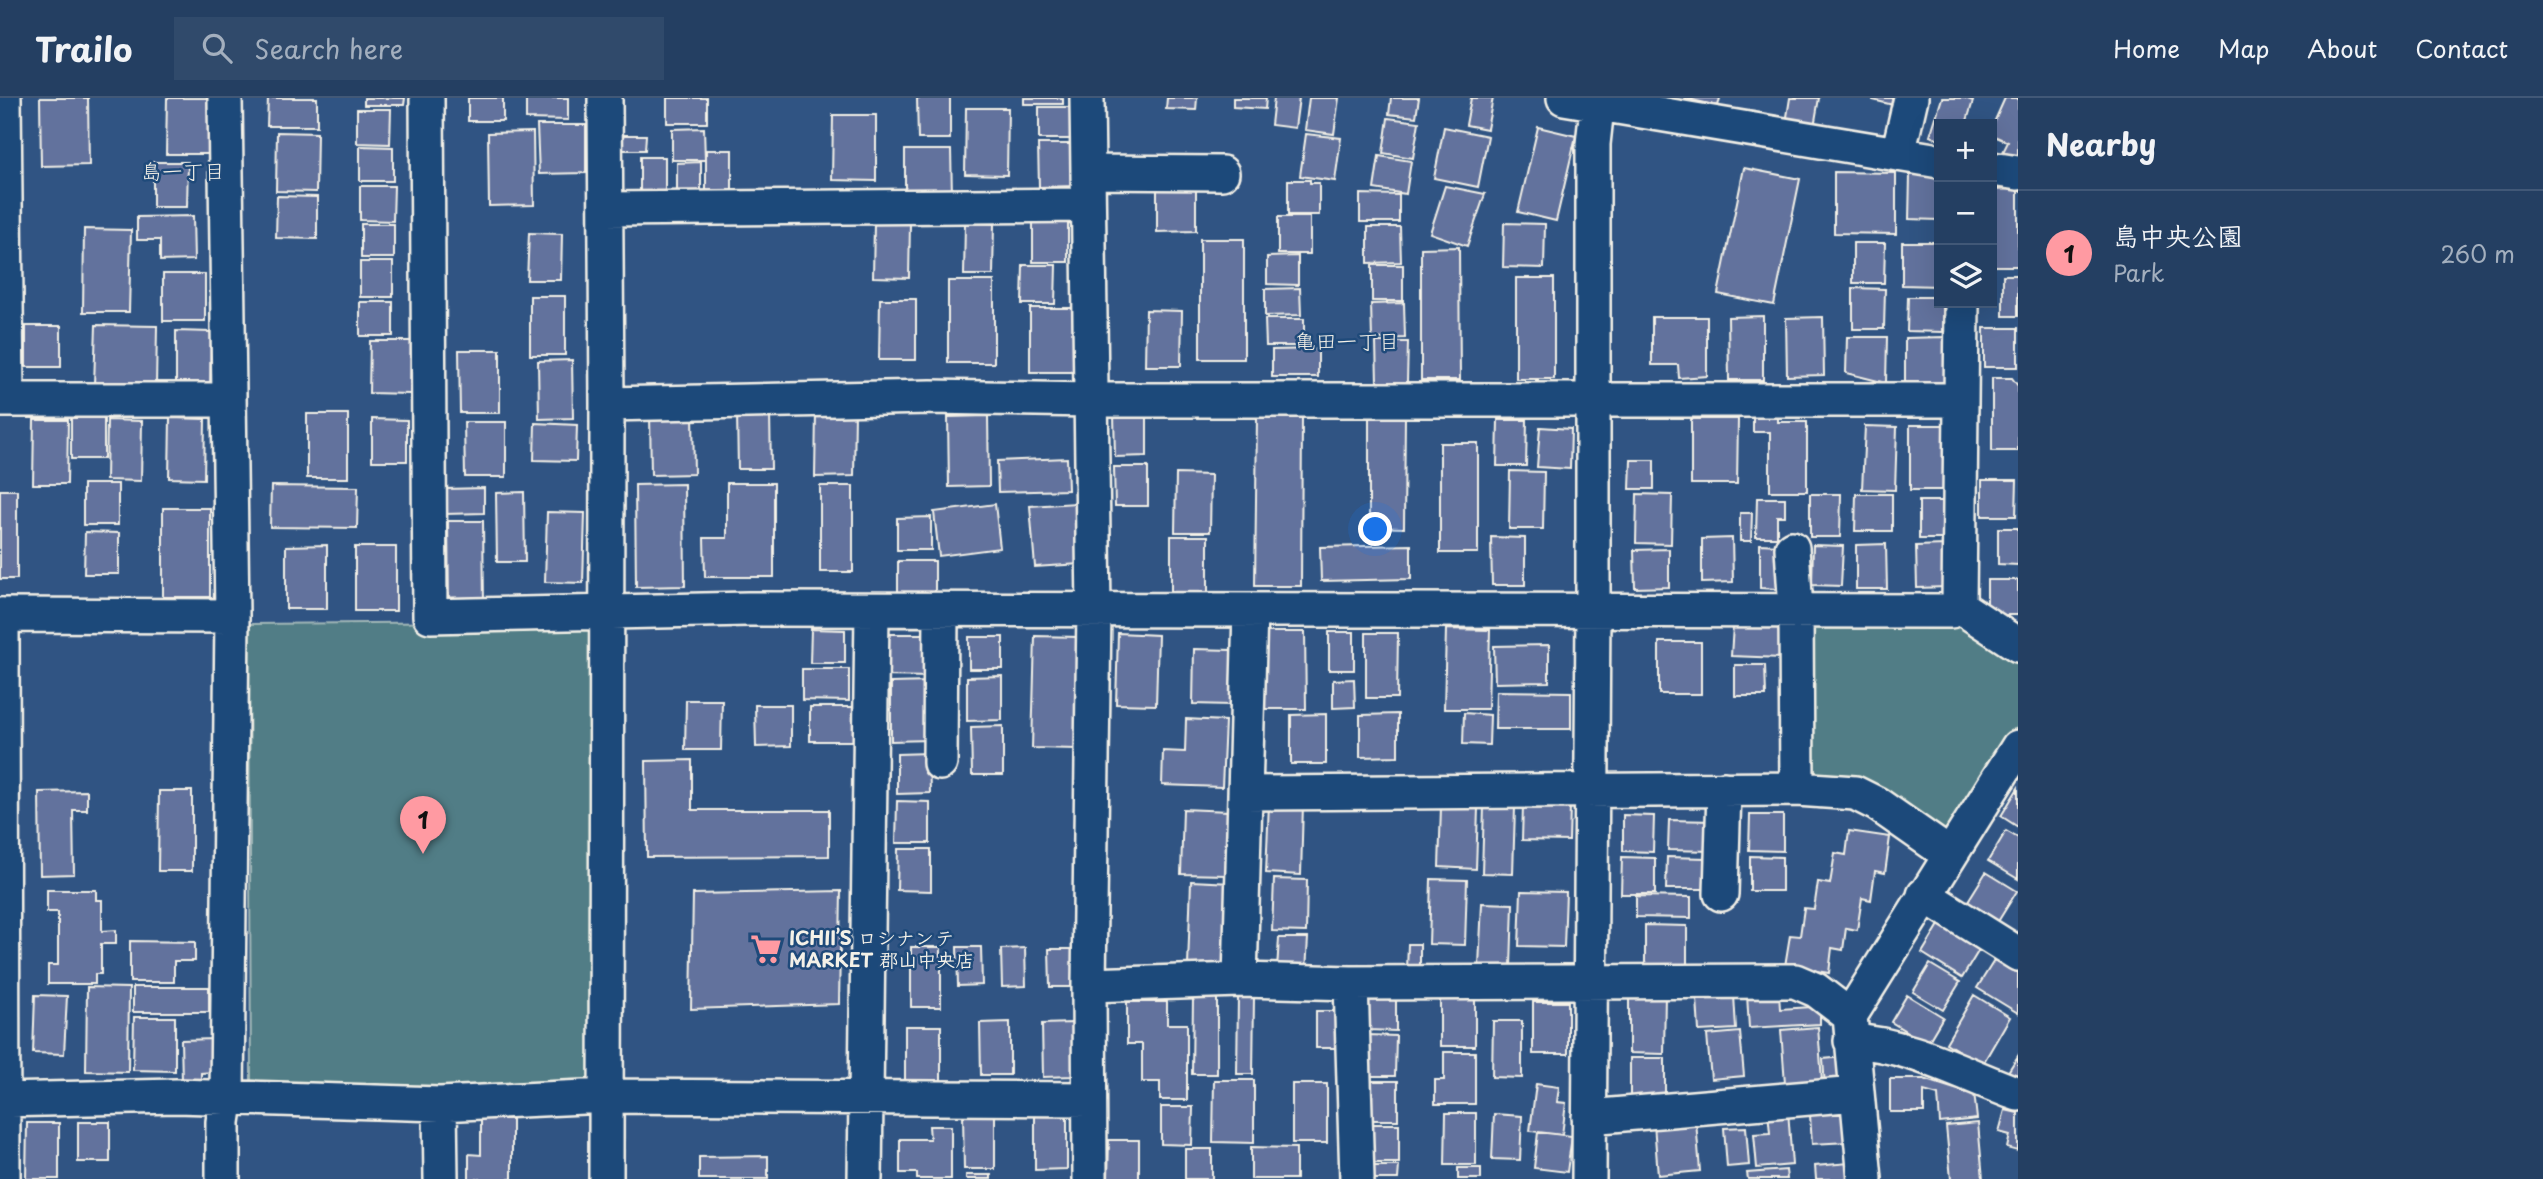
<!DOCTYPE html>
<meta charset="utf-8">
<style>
body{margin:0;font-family:"Playpen Sans","Klee One",sans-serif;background:#304a6b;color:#f1f3f6}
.controls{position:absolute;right:21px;top:21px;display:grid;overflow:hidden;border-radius:0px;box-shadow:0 7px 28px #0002}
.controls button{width:63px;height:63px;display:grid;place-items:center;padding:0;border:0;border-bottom:2px solid #415877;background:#243f62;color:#f1f3f6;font:35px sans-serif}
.you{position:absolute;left:1376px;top:432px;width:24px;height:24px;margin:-18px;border:5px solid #fff;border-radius:50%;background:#1a73e8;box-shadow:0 0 0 10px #1a73e833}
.badge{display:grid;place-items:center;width:46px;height:46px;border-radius:50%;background:#ff9aa2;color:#111;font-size:23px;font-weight:700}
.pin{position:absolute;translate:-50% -58px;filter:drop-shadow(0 2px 4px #0008)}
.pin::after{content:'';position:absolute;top:37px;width:24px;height:21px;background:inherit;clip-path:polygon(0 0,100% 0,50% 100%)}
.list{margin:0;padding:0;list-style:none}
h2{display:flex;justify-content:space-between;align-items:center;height:91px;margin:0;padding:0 28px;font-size:30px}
h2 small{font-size:23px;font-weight:400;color:#a3afbe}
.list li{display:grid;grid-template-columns:46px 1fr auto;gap:21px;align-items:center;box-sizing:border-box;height:126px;padding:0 28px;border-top:2px solid #415877}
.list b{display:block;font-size:26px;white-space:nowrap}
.list p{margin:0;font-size:23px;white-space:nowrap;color:#a3afbe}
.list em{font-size:23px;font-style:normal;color:#a3afbe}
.icon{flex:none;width:38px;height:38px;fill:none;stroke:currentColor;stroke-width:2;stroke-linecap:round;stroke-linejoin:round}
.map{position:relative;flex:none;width:2018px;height:1081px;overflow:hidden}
header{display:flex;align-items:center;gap:42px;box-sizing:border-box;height:98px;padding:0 35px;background:#243f62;border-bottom:2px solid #415877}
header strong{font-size:33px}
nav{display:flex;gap:38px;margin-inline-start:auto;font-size:24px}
.search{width:490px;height:63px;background:#304a6b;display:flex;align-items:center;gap:18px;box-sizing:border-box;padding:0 24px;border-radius:0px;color:#a3afbe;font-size:26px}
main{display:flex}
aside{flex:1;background:#243f62}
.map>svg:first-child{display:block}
</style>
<header>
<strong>Trailo</strong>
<div class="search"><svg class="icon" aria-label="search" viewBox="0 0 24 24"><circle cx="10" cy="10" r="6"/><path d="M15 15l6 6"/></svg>Search here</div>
<nav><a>Home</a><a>Map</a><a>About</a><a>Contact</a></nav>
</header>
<main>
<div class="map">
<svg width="2018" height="1081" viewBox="0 0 2018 1081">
<rect width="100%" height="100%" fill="#305483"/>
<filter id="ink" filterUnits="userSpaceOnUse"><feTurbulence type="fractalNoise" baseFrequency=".0143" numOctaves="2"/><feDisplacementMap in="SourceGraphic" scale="14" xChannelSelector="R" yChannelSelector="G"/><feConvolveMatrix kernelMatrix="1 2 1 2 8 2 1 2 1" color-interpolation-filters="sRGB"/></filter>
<g filter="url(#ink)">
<path fill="#517d86" stroke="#a2b7b7" stroke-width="2" d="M1961,522L2018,562V628L1949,738L1805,675V532L1816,523Z
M596,523L597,986L426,992L251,987L249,526Z"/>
<path fill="#62729d" stroke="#f4f1e8" stroke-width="2" d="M40,0H88L89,67L41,68Z
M167,0H209L208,56H166Z
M268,0H317V28H267Z
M364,0H405L404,7H364Z
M468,0H503V23H468Z
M526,0H568V22L526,21Z
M667,0H707V25H667Z
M917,0H950V41H918Z
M1024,0H1063V6H1024Z
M1167,0H1197L1196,12L1166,11Z
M1233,0H1266L1265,11L1233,9Z
M1274,0H1299L1295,30L1271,27Z
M1309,0H1339L1334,36L1305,32Z
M1391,0H1419L1416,19L1389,16Z
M1471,0H1493L1487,31L1466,27Z
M1684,0H1720L1718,8Z
M1790,0H1819L1814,29L1786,25Z
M1873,0H1899L1897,8L1873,2Z
M1942,0H1965L1973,3L1966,26H1939V41L1930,38Z
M2005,0H2018V60L2003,54L2008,44L1992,37V29Z
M1039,9H1073L1074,41H1039Z
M966,10H1008L1007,77L965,76Z
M357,11H391L390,46L357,45Z
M833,17H876V83L832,82Z
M1388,20L1419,24L1413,60L1383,55Z
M537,27H586V75L539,76Z
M1444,29L1488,38L1478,89L1434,80Z
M1538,29L1576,38L1556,123L1518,114Z
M704,30L705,62H672V31Z
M277,34L317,35L316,94L276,93Z
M533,34L534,107L489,108L488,35Z
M1306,36L1341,40L1335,83L1300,78Z
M622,37H646L645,52H622Z
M1038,46H1075V88L1039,89Z
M360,48L393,49V83H360Z
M706,52H732V94H706Z
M905,52H951L952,97H905Z
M1379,58L1411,63L1406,96L1374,91Z
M640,59H665V94H640Z
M153,64H188L187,109H153Z
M701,64V94L677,95V65Z
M1744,70L1800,81L1774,207L1718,196Z
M1834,74L1896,75V136L1834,135Z
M1910,77H1939V122L1909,121Z
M1196,82V133L1157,134V83Z
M1288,82H1310V85H1319V117H1288Z
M360,88H394L393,123L360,122Z
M1445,88L1485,96L1467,148L1430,135Z
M2018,91V168H1993V92Z
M1360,96L1399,97V124H1360Z
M277,98L317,99V141L276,140Z
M193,118L194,162L160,163V142H137V119Z
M1278,119H1310V156H1278Z
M1068,123V164H1033V124Z
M874,125H910L909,180L873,179Z
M965,125L994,126L993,177H964Z
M1504,125L1545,126L1544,170L1503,169Z
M361,126H394V160H361Z
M1368,129H1400L1401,164L1368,165Z
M84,131L131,132L129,214H83Z
M529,135L562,136L561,182H527Z
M1200,141H1244V261H1200Z
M1902,144H1939V188L1902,187Z
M1853,145H1885L1884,185H1853Z
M1459,149L1460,282H1421V150Z
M1298,158V187L1267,186V159Z
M360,164H393V199H360Z
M1023,167H1056L1055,206H1022Z
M1372,167H1403V203H1372Z
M163,176H205V223H163Z
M2003,177H2018V218H2003Z
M1516,180H1554V281H1516Z
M948,183H994V265H948Z
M1300,190L1301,217L1265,218V191Z
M1853,190L1885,191L1884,231H1853Z
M530,198H565V257H530Z
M1908,199H1939V205H1943V234L1907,233Z
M880,201H916V262H879Z
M360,204H393V238H360Z
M1404,205L1405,240L1372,241L1371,206Z
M1030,210H1077V274H1030Z
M1146,212L1182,213L1181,268H1145Z
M1763,218V282H1729L1728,219Z
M1652,219H1707V278L1679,280L1678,267H1652Z
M1823,219L1824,277L1787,278L1786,220Z
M1265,221H1304V248H1266Z
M96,227L157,228L156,289L94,287Z
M26,228H61V269H26Z
M1984,230H2018V269H1984Z
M176,233L211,234L210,294L176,293Z
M1847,239H1887L1886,285L1846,275Z
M1944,239V284H1905V240Z
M370,243H411L410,296L369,295Z
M1376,244H1408L1407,284H1377Z
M1318,251V279H1272V252Z
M459,252H500V315H460Z
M572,262L573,320L539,321L538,263Z
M1992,280H2012L2018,288V353H1992Z
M1753,312H1778V324H1807V393H1770V334H1753Z
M816,314H855L854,378L815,379Z
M693,315L694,376L651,377L650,316Z
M71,316H104V361H71Z
M307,316H348V380H307Z
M737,316H770L771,371H738Z
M1114,316H1147V358L1115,359Z
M1369,317H1405L1404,430L1369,429Z
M988,318L989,388L949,389L948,319Z
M1257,318L1302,319L1301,488H1255Z
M170,320L205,321L204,381L169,380Z
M372,321L407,322V363H372Z
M1691,321H1738L1737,386H1691Z
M34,322H68L67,386H33Z
M107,322L142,323L141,383L106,382Z
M1498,322H1527L1526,368H1497Z
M464,324H506V379H465Z
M535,325L577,327L576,363L534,362Z
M1910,327H1949V392H1910Z
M1865,328L1897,329L1895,392L1862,391Z
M1540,329L1571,331L1570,371L1537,369Z
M1440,345H1478V455H1440Z
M1067,360L1068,392L998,394L997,363Z
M1631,362H1654V391H1630Z
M1114,369H1148V408H1115Z
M1510,373L1544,374L1543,431H1509Z
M1176,376L1211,377L1210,434H1175Z
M1982,382H2017L2016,418H1982Z
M727,385H774V479H705L704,440H727Z
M83,386H118V427H83Z
M684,386L685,488L636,489L635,387Z
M271,388L358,389L357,430L270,429Z
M820,388H853V474H820Z
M484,390V415L445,416V391Z
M0,392H17V481H0Z
M524,394L525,464H497L496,395Z
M1637,396L1672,397L1671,446L1636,445Z
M1810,396H1841L1840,439H1810Z
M1856,396H1892V433H1855Z
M1757,400H1785V418H1777V439H1756Z
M1919,403H1948V441H1919Z
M1076,405L1080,466L1035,469L1030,408Z
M995,406L1000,450L939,458L934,414Z
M163,410H210V499H163Z
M547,414L585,415L583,485L545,484Z
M1740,415H1752L1751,443H1740Z
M931,419V452H897V420Z
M448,423H483L484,506H449Z
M1998,430H2018V467L1998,466Z
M85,434L119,435V476H84Z
M1171,438H1208V494H1171Z
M1491,439L1525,440V487H1492Z
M1732,440L1733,484L1702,485V441Z
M1760,446L1778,447V491L1760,490Z
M1886,446L1887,491H1856V447Z
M327,447V511H286V448Z
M1411,447V481L1321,483L1320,449Z
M1813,447L1843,448L1841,488L1812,487Z
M1945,447L1946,489L1917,490L1916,448Z
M355,449H396V513H355Z
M1669,451V489L1635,490L1634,452Z
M898,463H935V495L898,496Z
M1987,482H2018V517H1987Z
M1733,528L1783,530L1782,560L1731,558Z
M811,531L845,532V565H810Z
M1446,531L1490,532L1488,611H1444Z
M1261,534H1305L1306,611H1261Z
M1329,534H1354V572H1329Z
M1118,535L1158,537L1156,607L1116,606Z
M1366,535H1398L1397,600H1366Z
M884,536H931L930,579L884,578Z
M1035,538L1079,539L1077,651L1032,650Z
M969,539H1003V571H969Z
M1659,544H1701V596H1659Z
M1549,547V584L1495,585L1494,548Z
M1194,551L1232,552L1230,607L1193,606Z
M1735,567H1765L1766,598H1735Z
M802,571H849V603L802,602Z
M1002,578V622L967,623V579Z
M1354,581L1355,609L1333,610V582Z
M930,584V642L891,643V585Z
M1496,593L1571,594V631H1495Z
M686,602H722L721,652H685Z
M755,607H791V648L756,649Z
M810,609H853V643H810Z
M1464,615L1490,617L1489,647L1463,646Z
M1326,616V666H1291V617Z
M1398,616V658L1360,659V617Z
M1186,621L1225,623L1222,689L1162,687L1163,653L1185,654Z
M1003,628V677H972L971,629Z
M929,655L930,695L897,696V656Z
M692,662V712H829V758L647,759L646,663Z
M2018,690V729L2001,718Z
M87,693V712H73L74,776L40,777L39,694Z
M159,693H192V773H158Z
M897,703L930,704V745H896Z
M1269,705L1303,706L1301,777L1266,775Z
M1523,707L1570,708L1569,743L1522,742Z
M1484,708L1515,709L1513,776L1482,775Z
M1441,709L1478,710L1476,771L1439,769Z
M1183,711L1229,713L1227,777L1181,776Z
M1623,717L1654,718L1653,754L1623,753Z
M1750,717H1783V753L1749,752Z
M1669,722L1714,723L1713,753L1668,752Z
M1849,733L1890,739L1885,775L1875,773L1871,802L1862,800L1857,832L1846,830L1843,852L1832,850L1829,875L1785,868L1790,837L1800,838L1804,810L1814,811L1818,784L1830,786L1835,755L1846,757Z
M2006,733L2018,740V781L1988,763Z
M898,751H931V793L897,792Z
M1750,758L1782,759V793H1750Z
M1622,759L1655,760V796H1621Z
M1667,759L1707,760L1706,791H1666Z
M1986,774L2017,793L1994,830L1963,811Z
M1274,781L1307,782L1306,834L1272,833Z
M1431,781L1467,782L1465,847L1429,846Z
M1191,783L1232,785L1229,870L1188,868Z
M47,792H96V802H102V833L116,832V846H101V876H95V886H48V867H58V814H47Z
M841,793L839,906L691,911L693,796Z
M1521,793L1566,794L1564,849L1519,848Z
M1636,798L1691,799V820L1636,819Z
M1482,805L1513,806L1511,869L1479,868Z
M1942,822L1982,847L1962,880L1922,855Z
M1645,827L1687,828V867L1645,866Z
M1279,840H1308L1306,873L1277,872Z
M130,843L195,844V863H174V884H130Z
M1408,846H1420V872H1407Z
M911,849H941V909H911Z
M957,849H981L982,887L958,888Z
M1025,850L1026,888L1002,889L1001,851Z
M1049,851H1073L1074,889H1050Z
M2000,853L2018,864V915L1977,890Z
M1930,866L1960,884L1943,912L1913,894Z
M87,889L129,890L128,974L86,973Z
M133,889H209V914H133Z
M1368,896H1396V933L1367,932Z
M1629,896H1665L1664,956L1629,955Z
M1779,896L1780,911L1812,909L1820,915V926L1749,930L1747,897Z
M35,897L67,898L64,956L33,955Z
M1734,897L1736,931L1699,933L1697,900Z
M1907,897L1943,919L1927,946L1891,924Z
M1974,897L2010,919L1982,967L1946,945Z
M1238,899H1254L1253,976H1237Z
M1193,900H1217V976H1192Z
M1440,902H1475V948H1440Z
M1127,904H1167V926H1187V1002H1160V984H1142V946H1127Z
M1533,904H1568V956H1533Z
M1316,913H1341L1340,950H1316Z
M134,919H175V973L133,972Z
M1493,923H1522V980L1492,979Z
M1010,924V977H981L980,925Z
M1072,925L1073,978L1043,979L1042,926Z
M905,928H941V985H905Z
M1818,929L1822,983L1785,985L1781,932Z
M1740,934L1744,978L1711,981L1707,937Z
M1368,937L1396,938L1395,978H1368Z
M214,941L215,974L201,975V982L182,983L181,942Z
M1444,954H1475V1006H1435V982H1444Z
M2018,958V980L2008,974Z
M1844,959L1845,979L1825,989L1823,961Z
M1630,960H1665V1002H1630Z
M1890,981H1924L1967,995L1974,994L1977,1021L1940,1025L1938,997L1924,993V1014H1890Z
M1214,982H1254V1045L1213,1044Z
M1369,983H1398V1022H1369Z
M1292,986H1327V1045H1292Z
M1536,986L1559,989L1557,1004L1566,1005L1562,1037L1530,1033Z
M1845,1005L1848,1044L1812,1046L1810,1017L1819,1016L1818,1007Z
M1161,1009H1193L1192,1047L1161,1046Z
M1788,1012L1792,1067L1757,1070L1754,1036L1770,1035L1768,1014Z
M2005,1012L2018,1015V1053L2007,1050L2010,1037L1999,1034Z
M1446,1015H1476V1067H1445Z
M963,1016H995V1071H964Z
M1494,1016L1522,1018L1520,1062L1492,1061Z
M1035,1018H1067V1071L1035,1072Z
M481,1021H512V1081H469V1056L481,1057Z
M1696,1023L1700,1073L1658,1077L1654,1026Z
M78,1024H110V1064H78Z
M27,1025H59V1081H26Z
M1978,1025L1983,1081H1951L1946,1028Z
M1370,1026H1399V1065H1370Z
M929,1028H951V1081H917V1075H900V1041H930Z
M1746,1029L1749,1067L1727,1069L1724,1030Z
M1538,1034L1572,1038L1567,1074L1534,1070Z
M1109,1042H1139V1081H1108Z
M1251,1049L1296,1050V1081H1251Z
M1185,1051H1212V1081H1185Z
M768,1058V1081H699V1059Z
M1849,1065L1850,1081H1816L1815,1068Z
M1368,1068H1399L1398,1081H1368Z
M1458,1070H1481V1081H1458Z
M1786,1072L1787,1081H1748L1747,1075Z
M966,1077H991V1081H966Z"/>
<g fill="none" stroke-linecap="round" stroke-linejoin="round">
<defs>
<path id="minor" d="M4,0L7,302
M427,0L430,518L748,511L1951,513L1959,508
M605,0L607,306L606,1081
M1087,0L1094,512L1089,887L1090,1081
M1564,0L1939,63
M1898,56L1911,0
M1992,71L2018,75
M1088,74L1222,75
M606,111L1088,107
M1962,205L1959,508L2018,547
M0,302H228
M607,306L931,299L1091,302H1960
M1792,450L1796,513L1797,691
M0,517L232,518
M2,517L3,1081
M940,665L941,513
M1245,695L1797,691L1855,695L1877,706L1950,757
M1721,796L1724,691
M1924,797L2018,856
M1240,882L1250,512
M1351,885L1357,1081
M1089,887L1240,882L1351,885L1795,883L1816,892L1850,918
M1851,943C1910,946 1963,976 2018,996
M0,1002L177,998L440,1006L605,998L1089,1001
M440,1006L441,1081
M1589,1019L1856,996
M223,1081V1024L227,998L232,518L225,0
M865,1081L872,513
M1589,1081L1593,513V46L1598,0
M1865,1081L1850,918L2018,649"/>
</defs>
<use href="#minor" stroke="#f4f1e8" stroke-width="38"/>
<use href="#minor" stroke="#1f4a7a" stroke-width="33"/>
</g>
</g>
<defs>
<symbol id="supermarket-bare" viewBox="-9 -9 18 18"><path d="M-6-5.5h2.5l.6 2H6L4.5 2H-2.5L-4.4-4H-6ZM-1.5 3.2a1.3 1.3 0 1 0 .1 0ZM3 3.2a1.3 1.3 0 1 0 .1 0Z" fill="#ff9aa2" stroke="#1f4a7a" stroke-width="2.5" paint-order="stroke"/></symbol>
</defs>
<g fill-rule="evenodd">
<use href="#supermarket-bare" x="744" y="829" width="44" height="44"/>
</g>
<g text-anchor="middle" stroke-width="5" stroke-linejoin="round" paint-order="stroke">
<g font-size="19" font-weight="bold" fill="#f4f1e8" stroke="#1f4a7a" text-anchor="start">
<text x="789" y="847">ICHII’S ロシナンテ<tspan x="789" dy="22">MARKET 郡山中央店</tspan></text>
</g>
<g font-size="21" fill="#f4f1e8" stroke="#1f4a7a">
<text x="183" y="81">島一丁目</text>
<text x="1347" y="251">亀田一丁目</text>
</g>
</g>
</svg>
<div class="controls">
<button>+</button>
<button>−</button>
<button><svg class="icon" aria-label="layers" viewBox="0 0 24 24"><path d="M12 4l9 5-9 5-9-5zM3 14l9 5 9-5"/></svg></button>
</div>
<div class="you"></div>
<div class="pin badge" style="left:423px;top:756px">1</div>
</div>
<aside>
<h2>Nearby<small></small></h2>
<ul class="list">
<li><span class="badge">1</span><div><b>島中央公園</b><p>Park</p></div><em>260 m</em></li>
</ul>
</aside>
</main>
